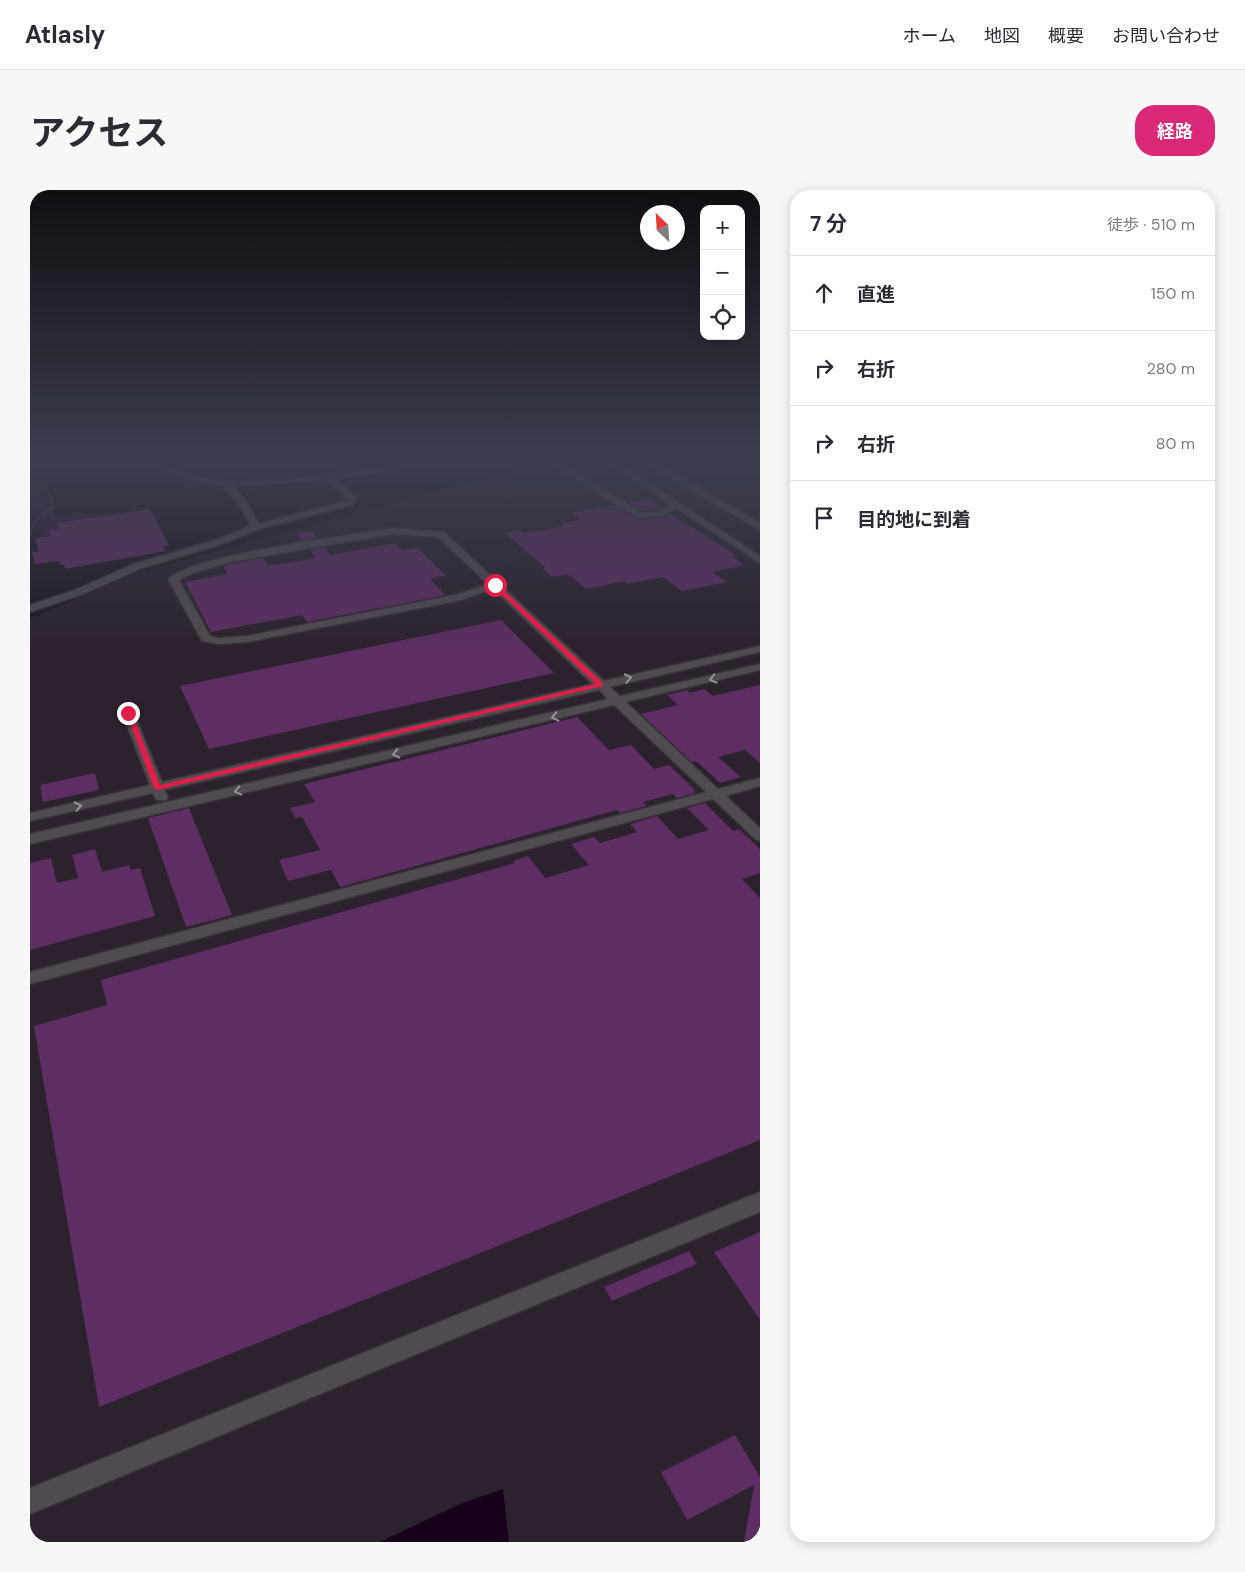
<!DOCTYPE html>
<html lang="ja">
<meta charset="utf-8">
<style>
body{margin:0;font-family:"DM Sans","Noto Sans JP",sans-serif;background:#f7f7f7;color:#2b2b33}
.controls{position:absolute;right:15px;top:15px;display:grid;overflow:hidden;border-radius:10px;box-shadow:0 2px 12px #0003}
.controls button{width:45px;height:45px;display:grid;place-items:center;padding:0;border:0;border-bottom:1px solid #e1e1e2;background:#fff;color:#2b2b33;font:25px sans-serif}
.compass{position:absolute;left:610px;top:15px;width:45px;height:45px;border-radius:50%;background:#fff;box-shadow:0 2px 12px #0003;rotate:335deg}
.stop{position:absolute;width:15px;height:15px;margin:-11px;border:4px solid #e11d48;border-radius:50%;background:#fff}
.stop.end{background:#e11d48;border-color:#fff;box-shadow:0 1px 5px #0008}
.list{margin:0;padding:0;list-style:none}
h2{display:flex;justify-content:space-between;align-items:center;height:65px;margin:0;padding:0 20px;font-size:21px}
h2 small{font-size:16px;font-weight:400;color:#7c7c81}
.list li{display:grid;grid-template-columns:32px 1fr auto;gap:15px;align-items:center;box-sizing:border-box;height:75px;padding:0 20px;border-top:1px solid #e1e1e2}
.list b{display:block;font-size:19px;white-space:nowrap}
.list em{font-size:16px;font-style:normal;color:#7c7c81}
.icon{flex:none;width:28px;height:28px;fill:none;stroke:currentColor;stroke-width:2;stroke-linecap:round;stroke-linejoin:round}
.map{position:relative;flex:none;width:730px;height:1352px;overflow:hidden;border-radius:20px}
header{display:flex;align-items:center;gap:30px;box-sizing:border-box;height:70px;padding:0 25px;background:#fff;border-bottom:1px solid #e1e1e2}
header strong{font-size:24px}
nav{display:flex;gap:28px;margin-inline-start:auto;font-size:18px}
.intro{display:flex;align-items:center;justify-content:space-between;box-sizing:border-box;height:120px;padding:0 30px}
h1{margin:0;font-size:35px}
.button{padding:12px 22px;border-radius:20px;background:#db2777;color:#fff;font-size:18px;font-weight:700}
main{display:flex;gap:30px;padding:0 30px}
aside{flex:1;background:#fff;border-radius:20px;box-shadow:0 2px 12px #0003}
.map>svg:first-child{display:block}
</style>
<header>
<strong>Atlasly</strong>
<nav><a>ホーム</a><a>地図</a><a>概要</a><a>お問い合わせ</a></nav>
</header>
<div class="intro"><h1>アクセス</h1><a class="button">経路</a></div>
<main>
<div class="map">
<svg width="730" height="1352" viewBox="0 0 730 1352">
<rect width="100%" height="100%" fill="#1f1920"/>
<path fill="#2c222e" d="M549,269H730V1352H0V429L103,384L380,308L515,274Z"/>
<path fill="#351a39" d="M0,297C14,299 20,314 25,326L63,323L66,331L21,346L9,344L11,338L0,337Z"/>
<path fill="#18001d" d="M473,1299L479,1352H350L430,1314Z"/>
<path fill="#5d2d63" d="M617,310L630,318L627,320L613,321L600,313Z
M584,315L608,330L633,328L640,324L706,365L701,366L714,375L682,382L697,392L652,401L633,387L597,394L594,391L556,399L538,384L522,387L512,378H516L475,343L490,340L494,343L534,336L531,333L550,330L541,323Z
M120,319L139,355L133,356L136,361L35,379L34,375H31L29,371L5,374L2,362L9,361L5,348L21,346L19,340L29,339L27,333Z
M282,341L287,348L273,350L267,343Z
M365,353L372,360L388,358L416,386L400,389L415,405L277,432L272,425L181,442L155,392L198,384L193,376L201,374L233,368L238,376L286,368L280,360L295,358L300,365Z
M471,430L524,483L179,559L150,496Z
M730,495V573L715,560L688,567L711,587L690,593L666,571L662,572L611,524L648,515L637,505L657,500L660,503L674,499L683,506Z
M547,527L579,560L601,555L624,579L639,575L665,600H663L665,603L647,608L643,604L613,612L617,616L590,623L587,620L310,697L301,680L258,691L249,670L290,660L272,627L265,628L260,618L285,612L274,594Z
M65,583L69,600L13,612L10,595Z
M675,613L703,641L709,639L730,659V683L712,689L730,708V950L69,1217L4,836L77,815L71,790L485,673L483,671L498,666L515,688L559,675L541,654L564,647L570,653L607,642L600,634L627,626L648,649L679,640L657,618Z
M159,618L202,725L156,737L118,628Z
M65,659L72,682L99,675L101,680L110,678L125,726L0,760V673L21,668L27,693L48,688L42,665Z
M730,1042V1130L684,1062Z
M659,1061L667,1074L582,1111L574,1097Z
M705,1245L730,1287V1352H714L724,1295L657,1330L631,1282Z"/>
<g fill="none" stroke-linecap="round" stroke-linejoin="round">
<defs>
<path id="minor" d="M97,269C131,269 163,291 197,291C229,292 269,288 301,284C341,280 381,269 422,269L418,271L306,289L326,308L322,315L229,339L192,354L112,378L53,404L0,422V415L45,400L104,374L186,350L221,336L208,313L193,296L160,290ZM298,290L317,308L316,311L229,334L215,310L203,296Z
M524,269H533L531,272L533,274L613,323L628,322L640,314L576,271L583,269L730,366V373L646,318L633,326L608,328L527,278L522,272Z
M606,269H617L631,275L730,333V340Z
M362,338L414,342L574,491L730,456V462L580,497L590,506L730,474V480L596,512L688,599L730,588V596L696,606L730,638V651L725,649L683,609L0,794V782L676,602L584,515L0,654V644L578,509L569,500L135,600L138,607L136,610H126L123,603L0,631V623L120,595L92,523L98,519L104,523L132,592L562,494L463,399L431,410L217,452L189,454L172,451L138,389C161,365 322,345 362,338ZM362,344L408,347L458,394L429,404L217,446L189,448L180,446L149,390L163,383L201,372Z
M730,1002V1022L0,1324V1298Z"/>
</defs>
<use href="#minor" stroke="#373337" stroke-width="3"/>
<path stroke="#8f8a90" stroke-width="1" stroke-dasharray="1 1" stroke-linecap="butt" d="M158,269L162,278
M0,293C14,296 22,303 23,318C8,327 4,328 0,346"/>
<use href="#minor" fill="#504a51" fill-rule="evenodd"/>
</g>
<defs><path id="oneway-chevron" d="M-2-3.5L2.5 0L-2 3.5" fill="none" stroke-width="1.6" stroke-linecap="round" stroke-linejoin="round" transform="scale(1.25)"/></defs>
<g stroke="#979298">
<use href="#oneway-chevron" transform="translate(598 488) rotate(-12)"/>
<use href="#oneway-chevron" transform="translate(683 489) rotate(166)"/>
<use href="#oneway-chevron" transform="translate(525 527) rotate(167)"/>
<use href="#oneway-chevron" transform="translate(366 564) rotate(167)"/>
<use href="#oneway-chevron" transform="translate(208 601) rotate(167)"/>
<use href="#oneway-chevron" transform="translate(48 616) rotate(-13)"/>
</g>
<linearGradient id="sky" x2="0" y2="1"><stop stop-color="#110e12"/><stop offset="0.59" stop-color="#3c3e4e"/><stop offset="1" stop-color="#3c3e4e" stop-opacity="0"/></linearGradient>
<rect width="730" height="458" fill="url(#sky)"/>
<path fill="#e11d48" d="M463,394H467L573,493V496L127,600L124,598L96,522L102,523L130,595L566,494L463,396Z"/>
</svg>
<div class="controls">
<button>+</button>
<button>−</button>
<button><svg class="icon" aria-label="locate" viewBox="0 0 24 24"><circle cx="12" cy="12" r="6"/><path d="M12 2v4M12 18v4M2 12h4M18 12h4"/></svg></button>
</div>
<svg class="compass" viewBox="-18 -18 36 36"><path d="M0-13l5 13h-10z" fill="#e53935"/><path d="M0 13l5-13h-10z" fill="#7c7c81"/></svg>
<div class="stop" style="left:465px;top:395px"></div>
<div class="stop end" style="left:98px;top:523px"></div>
</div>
<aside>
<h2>7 分<small>徒歩 · 510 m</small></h2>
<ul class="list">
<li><svg class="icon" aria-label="ahead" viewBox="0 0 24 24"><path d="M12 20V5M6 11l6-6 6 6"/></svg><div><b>直進</b></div><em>150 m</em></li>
<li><svg class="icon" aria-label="right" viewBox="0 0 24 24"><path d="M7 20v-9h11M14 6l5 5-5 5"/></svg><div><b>右折</b></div><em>280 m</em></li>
<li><svg class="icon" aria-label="right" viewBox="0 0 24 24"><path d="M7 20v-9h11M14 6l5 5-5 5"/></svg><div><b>右折</b></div><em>80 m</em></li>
<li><svg class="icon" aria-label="arrive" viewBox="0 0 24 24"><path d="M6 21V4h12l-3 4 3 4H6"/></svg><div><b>目的地に到着</b></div></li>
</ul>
</aside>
</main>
